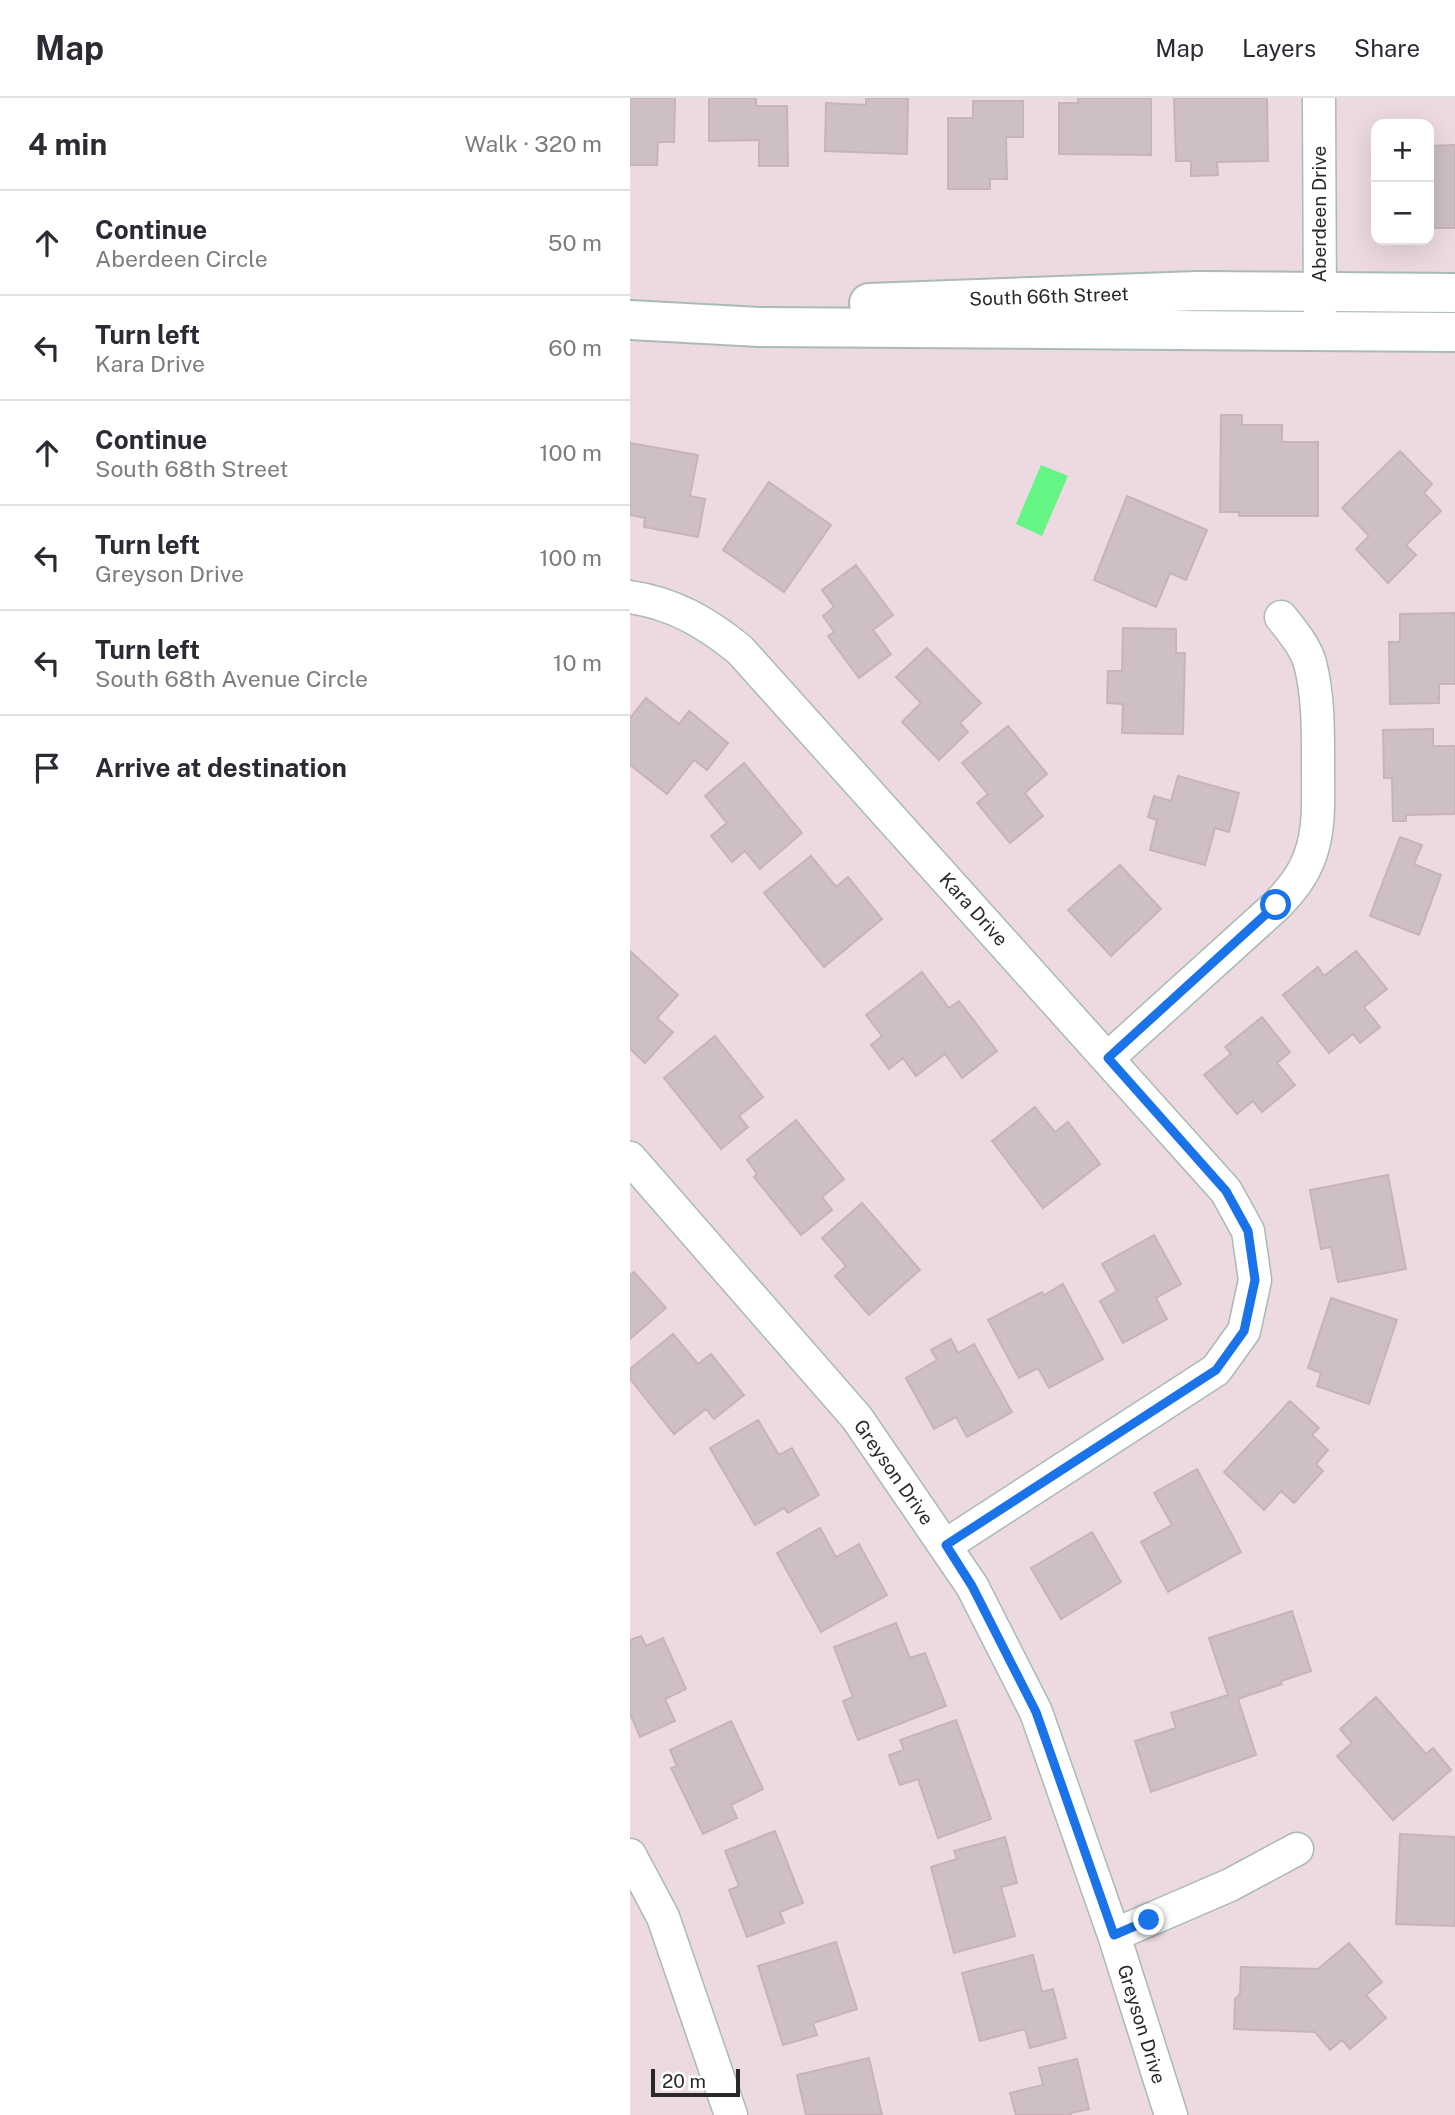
<!DOCTYPE html>
<meta charset="utf-8">
<style>
body{margin:0;font-family:"Public Sans",sans-serif;background:#f2f2f3;color:#2b2b33}
.controls{position:absolute;right:21px;top:21px;display:grid;overflow:hidden;border-radius:14px;box-shadow:0 7px 28px #0002}
.controls button{width:63px;height:63px;display:grid;place-items:center;padding:0;border:0;border-bottom:2px solid #e1e1e2;background:#fff;color:#2b2b33;font:35px sans-serif}
.scale{position:absolute;left:21px;bottom:18px;width:89px;box-sizing:border-box;padding-left:7px;border:4px solid #292929;border-top:0;font-size:19px;line-height:24px;white-space:nowrap;color:#292929;-webkit-text-stroke:5px #fff;paint-order:stroke}
.stop{position:absolute;width:21px;height:21px;margin:-16px;border:5px solid #1a73e8;border-radius:50%;background:#fff}
.stop.end{background:#1a73e8;border-color:#fff;box-shadow:0 2px 7px #0008}
.list{margin:0;padding:0;list-style:none}
h2{display:flex;justify-content:space-between;align-items:center;height:91px;margin:0;padding:0 28px;font-size:30px}
h2 small{font-size:23px;font-weight:400;color:#7c7c81}
.list li{display:grid;grid-template-columns:46px 1fr auto;gap:21px;align-items:center;box-sizing:border-box;height:105px;padding:0 28px;border-top:2px solid #e1e1e2}
.list b{display:block;font-size:26px;white-space:nowrap}
.list p{margin:0;font-size:23px;white-space:nowrap;color:#7c7c81}
.list em{font-size:23px;font-style:normal;color:#7c7c81}
.icon{flex:none;width:38px;height:38px;fill:none;stroke:currentColor;stroke-width:2;stroke-linecap:round;stroke-linejoin:round}
.map{position:relative;flex:none;width:825px;height:2017px;overflow:hidden}
header{display:flex;align-items:center;gap:42px;box-sizing:border-box;height:98px;padding:0 35px;background:#fff;border-bottom:2px solid #e1e1e2}
header strong{font-size:33px}
nav{display:flex;gap:38px;margin-inline-start:auto;font-size:24px}
main{display:flex}
aside{flex:1;background:#fff}
.map>svg:first-child{display:block}
</style>
<header>
<strong>Map</strong>
<nav><a>Map</a><a>Layers</a><a>Share</a></nav>
</header>
<main>
<aside>
<h2>4 min<small>Walk · 320 m</small></h2>
<ul class="list">
<li><svg class="icon" aria-label="ahead" viewBox="0 0 24 24"><path d="M12 20V5M6 11l6-6 6 6"/></svg><div><b>Continue</b><p>Aberdeen Circle</p></div><em>50 m</em></li>
<li><svg class="icon" aria-label="left" viewBox="0 0 24 24"><path d="M17 20v-9H6M10 6l-5 5 5 5"/></svg><div><b>Turn left</b><p>Kara Drive</p></div><em>60 m</em></li>
<li><svg class="icon" aria-label="ahead" viewBox="0 0 24 24"><path d="M12 20V5M6 11l6-6 6 6"/></svg><div><b>Continue</b><p>South 68th Street</p></div><em>100 m</em></li>
<li><svg class="icon" aria-label="left" viewBox="0 0 24 24"><path d="M17 20v-9H6M10 6l-5 5 5 5"/></svg><div><b>Turn left</b><p>Greyson Drive</p></div><em>100 m</em></li>
<li><svg class="icon" aria-label="left" viewBox="0 0 24 24"><path d="M17 20v-9H6M10 6l-5 5 5 5"/></svg><div><b>Turn left</b><p>South 68th Avenue Circle</p></div><em>10 m</em></li>
<li><svg class="icon" aria-label="arrive" viewBox="0 0 24 24"><path d="M6 21V4h12l-3 4 3 4H6"/></svg><div><b>Arrive at destination</b></div></li>
</ul>
</aside>
<div class="map">
<svg width="825" height="2017" viewBox="0 0 825 2017">
<rect width="100%" height="100%" fill="#ecd9e2"/>
<path fill="#65f584" d="M411,367L438,378L412,438L386,426Z"/>
<path fill="#cebec5" stroke="#c7b3bb" stroke-width="2" d="M0,0H45L44,44H28L27,67H0Z
M79,0H126V8H157L158,68H129V42L79,43Z
M236,0H278L277,56L195,53L196,5L236,7Z
M448,0H521V57L429,56V5H448Z
M544,0H637L638,63L587,64L588,77L561,78V63H546Z
M343,3H393V39H376L377,81H360V91H318V20H343Z
M799,38V48L825,47V130H799Z
M591,317H612V327H652V344H688V418H609V414H590Z
M0,345L68,357L60,398L75,401L68,439L14,429L15,420L0,417Z
M770,353L802,386L794,395L811,413L776,447L786,457L758,485L726,451L739,438L712,410Z
M139,384L201,427L154,494L93,452Z
M497,398L577,432L556,482L540,475L526,509L464,482Z
M226,467L263,517L243,532L261,556L229,580L198,538L204,534L193,518L204,509L192,492Z
M825,515V586H809V605L760,606L759,544H770V516Z
M493,530L546,531V555H555L553,636L492,635L493,606L477,605L478,573H492Z
M297,550L351,605L330,625L338,634L309,662L272,624L291,605L266,579Z
M16,600L49,626L59,613L98,645L77,672L64,662L37,696L0,667V620Z
M378,628L417,676L395,695L413,718L380,745L347,705L358,696L332,665Z
M803,631V648H825V716L776,717V723H763L762,680H754L753,632Z
M114,665L172,735L130,771L115,753L102,764L81,738L97,725L75,698Z
M548,678L609,695L599,734L585,730L575,767L520,752L527,722L518,719L524,698L541,703Z
M770,739L792,747L784,766L811,777L789,837L740,818Z
M181,758L206,789L218,779L252,821L194,869L134,795Z
M490,767L531,811L481,858L438,812Z
M0,853L48,897L27,920L43,934L15,965L0,951Z
M726,853L757,891L734,909L750,929L730,945L723,936L699,955L653,897L688,869L694,878Z
M292,874L319,910L329,903L367,953L332,980L315,956L286,978L273,960L259,971L241,947L252,938L236,917Z
M632,919L660,954L647,965L665,987L632,1014L623,1003L607,1016L574,977L601,956L595,949Z
M85,938L133,999L109,1018L118,1029L91,1051L34,980Z
M405,1009L425,1034L438,1024L470,1066L413,1110L362,1043Z
M166,1022L214,1081L192,1099L202,1112L171,1137L124,1079L127,1076L117,1062Z
M758,1077L776,1171L708,1184L701,1149L691,1151L680,1092Z
M232,1105L290,1172L239,1217L205,1178L216,1168L192,1140Z
M524,1137L551,1186L526,1200L537,1221L493,1245L470,1203L487,1193L472,1166Z
M4,1174L36,1210L0,1241V1177Z
M433,1186L473,1261L419,1290L408,1270L389,1280L358,1222L412,1194L414,1197Z
M701,1200L767,1222L739,1306L687,1288L691,1275L678,1270Z
M43,1236L68,1266L81,1256L114,1297L84,1321L76,1311L44,1336L0,1281V1271Z
M321,1241L328,1255L344,1246L382,1314L337,1339L326,1319L304,1331L276,1280L307,1262L301,1252Z
M660,1303L689,1330L682,1337L698,1352L686,1366L693,1373L664,1405L651,1393L634,1412L594,1374Z
M128,1322L149,1357L162,1350L189,1397L158,1415L154,1410L125,1427L80,1350Z
M567,1371L611,1454L538,1494L511,1444L542,1427L524,1395Z
M190,1430L206,1459L229,1446L257,1497L191,1534L147,1455Z
M462,1434L491,1484L431,1521L401,1470Z
M662,1513L681,1573L651,1583L652,1586L608,1601L626,1657L521,1694L505,1643L546,1630L541,1615L598,1597L579,1540Z
M266,1525L280,1560L295,1555L316,1608L228,1642L213,1603L223,1599L204,1549Z
M11,1538L16,1548L33,1540L56,1591L35,1601L45,1623L10,1639L0,1616V1542Z
M746,1599L796,1656L803,1650L821,1672L763,1722L707,1658L722,1645L710,1631Z
M326,1622L361,1721L308,1740L288,1681L270,1687L259,1657L274,1652L270,1642Z
M101,1623L133,1691L101,1707L107,1720L73,1736L41,1670L47,1668L40,1652Z
M145,1733L173,1805L150,1814L154,1825L117,1839L99,1792L109,1788L95,1753Z
M770,1736L825,1739V1828L766,1826Z
M375,1739L387,1785L371,1789L385,1838L324,1855L301,1769L327,1761L324,1753Z
M206,1844L227,1911L183,1925L187,1937L153,1947L128,1868Z
M719,1845L752,1884L736,1897L756,1920L720,1951L712,1942L700,1952L685,1934L604,1931L605,1901L610,1896L611,1869L688,1871Z
M403,1857L412,1894L423,1891L436,1940L400,1950L395,1931L350,1943L332,1875Z
M239,1960L252,2017H176L167,1977Z
M447,1961L459,2011L441,2015V2017H386L380,1995L413,1987L409,1970Z"/>
<g fill="none" stroke-linecap="round" stroke-linejoin="round">
<defs>
<path id="minor" d="M689,0L690,217
M0,499C43,505 77,525 110,552L596,1093L618,1133L625,1182L614,1233L586,1272L316,1447
M478,960L647,807C661,792 673,778 680,758C690,731 688,702 688,673C688,636 689,600 680,565C675,548 662,533 651,519
M0,1060L227,1320L342,1488L406,1614L484,1837L541,2017
M0,1757L33,1819L101,2017
M484,1837L600,1787L667,1751"/>
<path id="tertiary" d="M239,205L567,193L825,195
M0,222L129,229L825,234"/>
</defs>
<use href="#minor" stroke="#aabab6" stroke-width="35"/>
<use href="#tertiary" stroke="#aabab6" stroke-width="42"/>
<use href="#minor" stroke="#fff" stroke-width="32"/>
<use href="#tertiary" stroke="#fff" stroke-width="38"/>
</g>
<g fill="none" stroke-linecap="round" stroke-linejoin="round">
<path stroke="#1a73e8" stroke-width="9" d="M519,1822L484,1837L406,1614L342,1488L316,1447L586,1272L614,1233L625,1182L618,1133L596,1093L478,960L646,807"/>
</g>
<g text-anchor="middle" stroke-width="5" stroke-linejoin="round" paint-order="stroke">
<g font-size="19" fill="#292929" stroke="#fff">
<text transform="translate(689 116) rotate(-90)" y="7">Aberdeen Drive</text>
<text transform="translate(419 198) rotate(-2)" y="7">South 66th Street</text>
<text transform="translate(344 811) rotate(48)" y="7">Kara Drive</text>
<text transform="translate(264 1374) rotate(55)" y="7">Greyson Drive</text>
<text transform="translate(512 1926) rotate(73)" y="7">Greyson Drive</text>
</g>
</g>
</svg>
<div class="controls">
<button>+</button>
<button>−</button>
</div>
<div class="scale">20 m</div>
<div class="stop" style="left:646px;top:807px"></div>
<div class="stop end" style="left:519px;top:1822px"></div>
</div>
</main>
